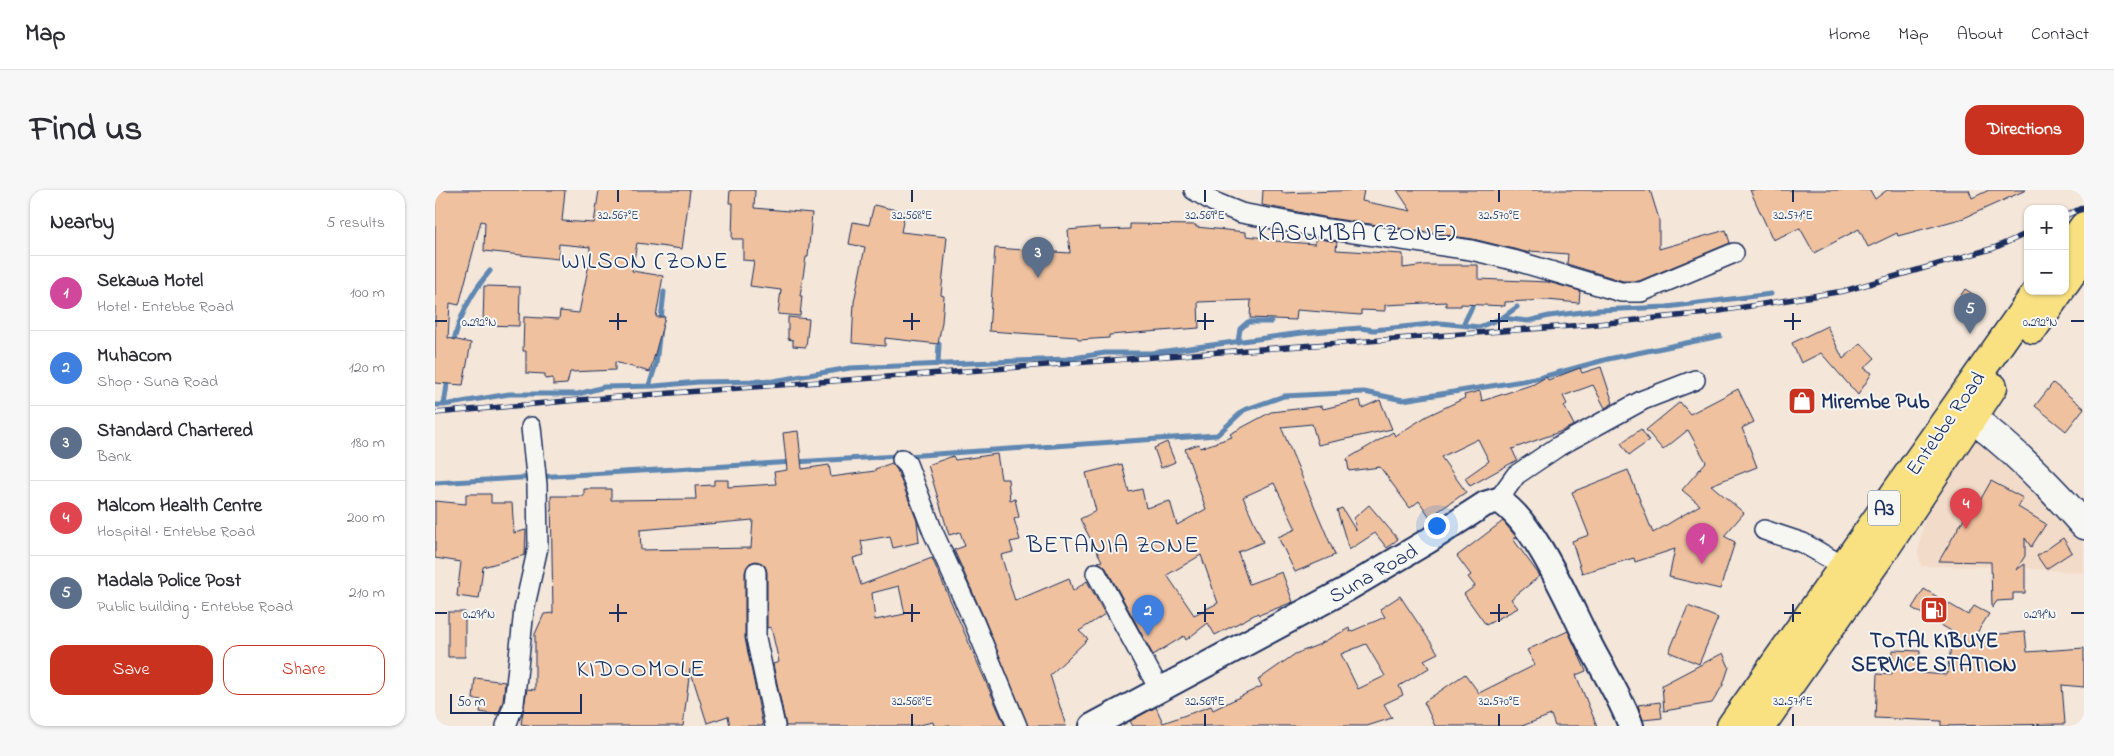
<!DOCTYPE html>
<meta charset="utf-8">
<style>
body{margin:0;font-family:"Indie Flower",sans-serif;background:#f7f7f7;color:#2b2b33}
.controls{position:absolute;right:15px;top:15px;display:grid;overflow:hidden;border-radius:10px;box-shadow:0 1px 4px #0004}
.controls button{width:45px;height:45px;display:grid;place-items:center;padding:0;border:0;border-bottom:1px solid #e1e1e2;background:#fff;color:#2b2b33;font:25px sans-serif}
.scale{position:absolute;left:15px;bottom:12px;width:132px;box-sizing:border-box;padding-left:5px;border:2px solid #1b2f5e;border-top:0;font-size:14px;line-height:18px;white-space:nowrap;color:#1b2f5e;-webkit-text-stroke:4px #f6f6f2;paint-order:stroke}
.you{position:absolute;left:1001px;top:335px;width:18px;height:18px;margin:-12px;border:4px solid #fff;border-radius:50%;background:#1a73e8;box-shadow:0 0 0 8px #1a73e833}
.badge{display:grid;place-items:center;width:32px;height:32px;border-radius:50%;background:#c8321e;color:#fff;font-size:16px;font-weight:700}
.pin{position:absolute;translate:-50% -41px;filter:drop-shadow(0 1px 2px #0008)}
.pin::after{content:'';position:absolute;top:26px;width:18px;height:15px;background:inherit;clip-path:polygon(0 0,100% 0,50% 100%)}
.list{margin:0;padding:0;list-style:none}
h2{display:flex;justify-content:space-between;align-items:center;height:65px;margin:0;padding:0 20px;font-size:21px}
h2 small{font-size:16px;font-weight:400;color:#7c7c81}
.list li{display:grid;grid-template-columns:32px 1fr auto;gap:15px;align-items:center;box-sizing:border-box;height:75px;padding:0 20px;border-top:1px solid #e1e1e2}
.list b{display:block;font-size:19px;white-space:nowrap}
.list p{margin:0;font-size:16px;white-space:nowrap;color:#7c7c81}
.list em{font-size:16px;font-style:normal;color:#7c7c81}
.actions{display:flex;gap:10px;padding:15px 20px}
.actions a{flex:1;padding:11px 0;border:1px solid #c8321e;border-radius:15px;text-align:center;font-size:18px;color:#c8321e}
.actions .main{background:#c8321e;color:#fff}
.map{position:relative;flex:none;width:1649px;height:536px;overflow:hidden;border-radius:15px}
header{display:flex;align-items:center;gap:30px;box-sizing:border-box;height:70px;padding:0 25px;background:#fff;border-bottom:1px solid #e1e1e2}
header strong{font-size:24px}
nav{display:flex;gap:28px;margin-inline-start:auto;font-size:18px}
.intro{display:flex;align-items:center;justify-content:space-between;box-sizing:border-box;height:120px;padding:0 30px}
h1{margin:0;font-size:35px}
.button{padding:12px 22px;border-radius:15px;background:#c8321e;color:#fff;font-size:18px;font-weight:700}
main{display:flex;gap:30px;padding:0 30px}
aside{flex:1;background:#fff;border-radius:15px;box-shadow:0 1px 4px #0004}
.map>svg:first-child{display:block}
</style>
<header>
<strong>Map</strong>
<nav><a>Home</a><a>Map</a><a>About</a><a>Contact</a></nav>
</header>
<div class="intro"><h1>Find us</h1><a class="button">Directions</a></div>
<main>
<aside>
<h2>Nearby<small>5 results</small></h2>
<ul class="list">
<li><span class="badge" style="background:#d1479c">1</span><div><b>Sekawa Motel</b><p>Hotel · Entebbe Road</p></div><em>100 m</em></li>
<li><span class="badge" style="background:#3f7fe0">2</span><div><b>Muhacom</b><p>Shop · Suna Road</p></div><em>120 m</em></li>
<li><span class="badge" style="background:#5c6f8a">3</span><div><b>Standard Chartered</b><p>Bank</p></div><em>180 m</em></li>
<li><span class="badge" style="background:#e0444e">4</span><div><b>Malcom Health Centre</b><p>Hospital · Entebbe Road</p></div><em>200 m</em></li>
<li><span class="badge" style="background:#5c6f8a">5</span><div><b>Madala Police Post</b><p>Public building · Entebbe Road</p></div><em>210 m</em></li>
</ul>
<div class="actions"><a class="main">Save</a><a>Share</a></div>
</aside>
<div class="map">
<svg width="1649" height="536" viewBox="0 0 1649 536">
<rect width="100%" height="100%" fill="#f4e6d9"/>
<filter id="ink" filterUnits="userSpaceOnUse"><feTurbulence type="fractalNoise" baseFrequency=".02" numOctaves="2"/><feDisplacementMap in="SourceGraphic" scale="10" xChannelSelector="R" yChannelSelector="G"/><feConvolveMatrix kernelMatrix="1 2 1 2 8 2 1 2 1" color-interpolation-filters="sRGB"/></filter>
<g filter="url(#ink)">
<path fill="#f2dbc8" d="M1541,247L1607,309L1643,348L1649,356L1648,383L1577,377L1486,376L1483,362L1489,330Z"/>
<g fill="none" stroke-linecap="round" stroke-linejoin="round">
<path stroke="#5e87b1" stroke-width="5" d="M1067,128L1093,131L1114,126L1164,120L1232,117L1336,104
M1028,135L1037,117
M803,152L805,139L813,132H836
M18,155C24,126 36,103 55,81
M503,173L504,154
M214,196L221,174L229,102
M0,215H9L74,204H143L169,197L220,196L263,192L338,191L415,178L632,169L670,163H716L867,143L925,138L939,140L1005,133L1044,137L1067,128L1082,117
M9,215L13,188
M471,266L782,245L809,220L849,206L929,202L968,210L1100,189L1173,169L1285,146
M0,293L463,266"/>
</g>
<path fill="#efc19f" stroke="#1b2f5e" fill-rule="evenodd" d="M0,0H130L127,31L159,33L164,0H255L247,59L202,53L197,81L228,86L221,127H230L215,182L180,172V180L135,182L132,194L118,195V188L110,189V184L91,183V161H88L89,127L124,129L125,121L144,123L154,74L155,57L124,54L123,69L49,61L50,32L46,31L24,115L15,113L13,148L36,153L28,195L0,193Z
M295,0H320L319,18L377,23L373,67H371L365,106H367L365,126L343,124L346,100L315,96L319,71L308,70V49H297L298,13H294Z
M828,0H847V3L929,0L927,11L976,21L962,0H1215L1224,29V59L1291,40L1295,53L1204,91H1188L1132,74L1133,64L1095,61V63L1038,49L894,28L827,15Z
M1315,0H1435L1440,9L1452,0H1534L1537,8L1554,0H1591L1529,28L1463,46L1462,43L1433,57L1424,39L1379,63L1365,38L1338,50Z
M439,15L470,22L466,42L512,47L506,105L509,106L507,132L503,154L450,148V156L417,153L419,112L430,57L414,54L418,32L434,35Z
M695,34L761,35V37L811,42V46L840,49V51L880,54V48L902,52L901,60L968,64V78L990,75H1043V89L1113,92L1145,101L1144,113L1112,110L1070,112V116L1026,114V116H1011V112L950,115V121L926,120V125L862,120L861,130L815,128L816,110L763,112L764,138L674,145V148L643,150L642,147L554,141L560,58L635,63L633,40L665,37V40L695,39Z
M49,96L85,97L84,136L48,135Z
M1530,99L1544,108L1535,123L1520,114Z
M353,127L374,129L371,157L358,156V150L353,149Z
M1392,136L1408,169L1426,153L1440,168L1429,178L1437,183L1423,205L1386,163L1366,173L1357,153Z
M1166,177L1178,213L1170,218L1158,195L1128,206L1132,214L1129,216L1139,235L1127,241L1077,259L1082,270L1035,296L1030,288L1054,271L1043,249L1006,267L1031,302L995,327L984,311L975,318L945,277L914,281L912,269L958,242L960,246L992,226L1030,208L1029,205L1045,201L1047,211L1099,194L1111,187L1113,190L1145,178L1147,183Z
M1618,193L1649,218L1631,241L1600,216Z
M1303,199L1319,232L1307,238L1322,277L1276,295L1309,323L1289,346L1300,352L1285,399L1234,387L1240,359L1200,372L1199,368L1147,383L1137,351L1154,345L1137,302L1193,280L1218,343L1265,315L1247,300L1271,272L1253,240L1228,260L1211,240L1245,212L1255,224Z
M925,210L927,218L945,210L957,239L883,255L877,234L846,237L900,365L860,382L843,347L861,339L839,293L808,307L828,352L803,362L814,394L847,382L858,412L824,425L823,423L780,445L773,433L751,450L749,446L718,465L671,378L663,372L667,371L645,329L661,321L651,283L687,274L694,302L707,299L711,318L735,311L742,335L771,319L750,259L764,254L765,258L797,247L795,244L836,222L887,216L888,219ZM766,365L783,413L759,425L732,385Z
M1206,239L1214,251L1194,265L1186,253Z
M363,241L367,279L394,275L396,287L440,281V279L457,273L462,280L482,331L484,352L458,358L455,346L426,351L429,365L418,368L426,395L497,368L570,536H499L498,532L480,536H351L338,474L344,472L336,437L332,438V382L330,376L321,371L315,373L310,382V448L328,536H295L293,526L272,533L255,479L248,536H99L86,534L92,499L100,500V444L109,424L118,423L116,306H149V299H176V310L261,309L260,296L279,295V290H293V297L341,294L339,282L352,280L348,243ZM318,330L316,358L206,360L205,340ZM464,396L470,424L440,430L437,403Z
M732,252L740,272L726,278L719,258Z
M562,264L566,289H573L575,310L580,309L584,327L579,329L585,350L575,352L578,362L566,365L580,411L634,388L638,401L652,391L670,424L644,441L653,449L615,485L631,536H593L549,428L519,360L530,356L525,342L514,345L493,275L518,266L520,270Z
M1556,291L1588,308L1583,317L1611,334L1596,357L1590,348V366L1581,380L1590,374V403H1578V410L1562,411L1557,418L1556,372L1504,371L1535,318L1539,321Z
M31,304H56V313H77L79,343L91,340L90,365L48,377L44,409L22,406L26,372L0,368V311L31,314Z
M934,315L963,349L952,358L940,343L914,360L902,320L907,318L921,341L919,328Z
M1068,331L1081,347L1078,349L1105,386L1076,409L1083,418L1051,435L1029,404L1040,396L1033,387L1036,385L1022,366Z
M1628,348L1637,362L1611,379L1602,366Z
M1489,399L1533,425L1539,416L1554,424L1540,446L1590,442L1592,462L1649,458V497L1627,495L1630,534L1506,536V531L1440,528L1442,484L1457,485L1458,460L1485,461L1484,483L1512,485L1518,442L1477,418Z
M965,406L1003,463L989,470L994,478L964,496L968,505L949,514L957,528L932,536H698L695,531L721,517L728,533L776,516L778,520L827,496L823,490L860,464L883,455L914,438L915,442L950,427L945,419ZM931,454L950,486L923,499L906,464Z
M1253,416L1283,428L1264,474L1234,462Z
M13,422H30V467H13Z
M1133,441L1151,481L1141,485L1162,536H1120L1116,525L1087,536H1000L989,512L1030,484L1044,503L1100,475L1092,460Z
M1288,463L1294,477L1288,495L1277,513L1229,521L1227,495Z
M40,488L70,492L68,511L63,525L45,522L47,510L38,509Z
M1225,512L1227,528L1208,530L1203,515Z"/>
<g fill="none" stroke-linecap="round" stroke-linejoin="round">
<defs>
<path id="minor" d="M759,0L779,12L806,23L892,39L1036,60L1082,71L1186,102H1206L1299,63
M467,269L472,274L498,342L539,432L582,536
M1063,310L1081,285L1124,256L1208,210L1260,190
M1329,340L1368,353L1408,376
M321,382V448L340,536
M661,383L724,499
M71,536L79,514L89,420L103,357L102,295L96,237"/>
<path id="tertiary" d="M657,536L912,399L993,351L1050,314L1063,310C1101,332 1135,417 1156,457C1170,484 1186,508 1196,536"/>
<path id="secondary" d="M1537,228C1578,259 1615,296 1649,335"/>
<path id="primary" d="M1630,62L1649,36
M1630,93L1649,66
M1598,139L1625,101
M1296,536L1602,101
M1326,536L1448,362L1558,197"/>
</defs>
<use href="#minor" stroke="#1b2f5e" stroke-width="22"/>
<use href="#tertiary" stroke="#1b2f5e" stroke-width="28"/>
<use href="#secondary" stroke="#1b2f5e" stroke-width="31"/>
<use href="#primary" stroke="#1b2f5e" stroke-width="31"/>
<use href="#minor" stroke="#f6f6f2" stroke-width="19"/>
<use href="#tertiary" stroke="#f6f6f2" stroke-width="24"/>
<use href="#secondary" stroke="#f6f6f2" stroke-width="28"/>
<use href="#primary" stroke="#f9e181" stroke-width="28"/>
<defs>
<path id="rail" d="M1630,26L1649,17
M0,223L143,210L1162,134L1272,123L1409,101L1559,58L1593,43"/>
</defs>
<use href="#rail" stroke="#1b2f5e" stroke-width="5.5"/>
<use href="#rail" stroke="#f6f6f2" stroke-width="4" stroke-dasharray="11" stroke-linecap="butt"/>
</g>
</g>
<path fill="none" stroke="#1b2f5e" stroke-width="2" d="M183,0V12M477,0V12M770,0V12M1064,0V12M1358,0V12M183,123V140M477,123V140M770,123V140M1064,123V140M1358,123V140M0,131H12M174,131H192M468,131H485M762,131H779M1055,131H1073M1349,131H1366M1636,131H1649M183,414V432M477,414V432M770,414V432M1064,414V432M1358,414V432M0,423H12M174,423H192M468,423H485M762,423H779M1055,423H1073M1349,423H1366M1636,423H1649M477,524V536M770,524V536M1064,524V536M1358,524V536"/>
<defs>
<symbol id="shop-square" viewBox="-11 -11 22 22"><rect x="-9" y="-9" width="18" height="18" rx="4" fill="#c8321e" stroke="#f6f6f2"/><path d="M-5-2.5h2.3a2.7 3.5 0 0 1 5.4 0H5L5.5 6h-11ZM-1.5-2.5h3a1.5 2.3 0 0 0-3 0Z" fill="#fff"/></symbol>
<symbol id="fuel-square" viewBox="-11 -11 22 22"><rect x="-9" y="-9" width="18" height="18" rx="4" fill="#c8321e" stroke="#f6f6f2"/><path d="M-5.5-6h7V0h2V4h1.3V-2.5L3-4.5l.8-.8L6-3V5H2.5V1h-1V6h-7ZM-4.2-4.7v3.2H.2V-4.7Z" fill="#fff"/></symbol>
</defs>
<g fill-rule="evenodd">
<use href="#shop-square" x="1351" y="195" width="32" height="32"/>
<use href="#fuel-square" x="1483" y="404" width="32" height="32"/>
</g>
<g text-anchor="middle" stroke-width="4" stroke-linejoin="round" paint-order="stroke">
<rect fill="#f6f6f2" stroke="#5d6b8a" stroke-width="1" x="1433" y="300.5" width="32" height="35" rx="4"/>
<g font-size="20" font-weight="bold" fill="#1b2f5e">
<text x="1449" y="325">A3</text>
</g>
<g font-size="21" font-weight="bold" fill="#1b2f5e" stroke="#f6f6f2" text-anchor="start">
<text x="1386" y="218">Mirembe Pub</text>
<text x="1499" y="457" text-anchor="middle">TOTAL KIBUYE<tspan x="1499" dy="24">SERVICE STATION</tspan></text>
</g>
<g font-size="21" fill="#1b2f5e" stroke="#f6f6f2">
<text transform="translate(1510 233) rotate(-55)" y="7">Entebbe Road</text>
<text transform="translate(938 383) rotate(-30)" y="7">Suna Road</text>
</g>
<g font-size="24" letter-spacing="1" fill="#1b2f5e" stroke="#f6f6f2">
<text x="922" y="50">KASUMBA (ZONE)</text>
<text x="210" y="78">WILSON (ZONE</text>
<text x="678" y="362">BETANIA ZONE</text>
<text x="206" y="486">KIDOOMOLE</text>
</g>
</g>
<g font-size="12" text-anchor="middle" fill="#1b2f5e" stroke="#f6f6f2" stroke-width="4" stroke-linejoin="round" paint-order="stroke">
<text x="183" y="29">32.567°E</text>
<text x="477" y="29">32.568°E</text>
<text x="770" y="29">32.569°E</text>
<text x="1064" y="29">32.570°E</text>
<text x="1358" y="29">32.571°E</text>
<text x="44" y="136">0.292°N</text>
<text x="1605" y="136">0.292°N</text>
<text x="44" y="428">0.291°N</text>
<text x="1605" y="428">0.291°N</text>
<text x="477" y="515">32.568°E</text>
<text x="770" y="515">32.569°E</text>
<text x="1064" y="515">32.570°E</text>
<text x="1358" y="515">32.571°E</text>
</g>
</svg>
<div class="controls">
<button>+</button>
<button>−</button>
</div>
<div class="scale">50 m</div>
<div class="you"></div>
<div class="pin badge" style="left:1267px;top:374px;background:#d1479c">1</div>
<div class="pin badge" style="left:713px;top:446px;background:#3f7fe0">2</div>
<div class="pin badge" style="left:603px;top:88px;background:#5c6f8a">3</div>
<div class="pin badge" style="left:1531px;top:339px;background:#e0444e">4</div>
<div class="pin badge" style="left:1535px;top:144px;background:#5c6f8a">5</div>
</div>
</main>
